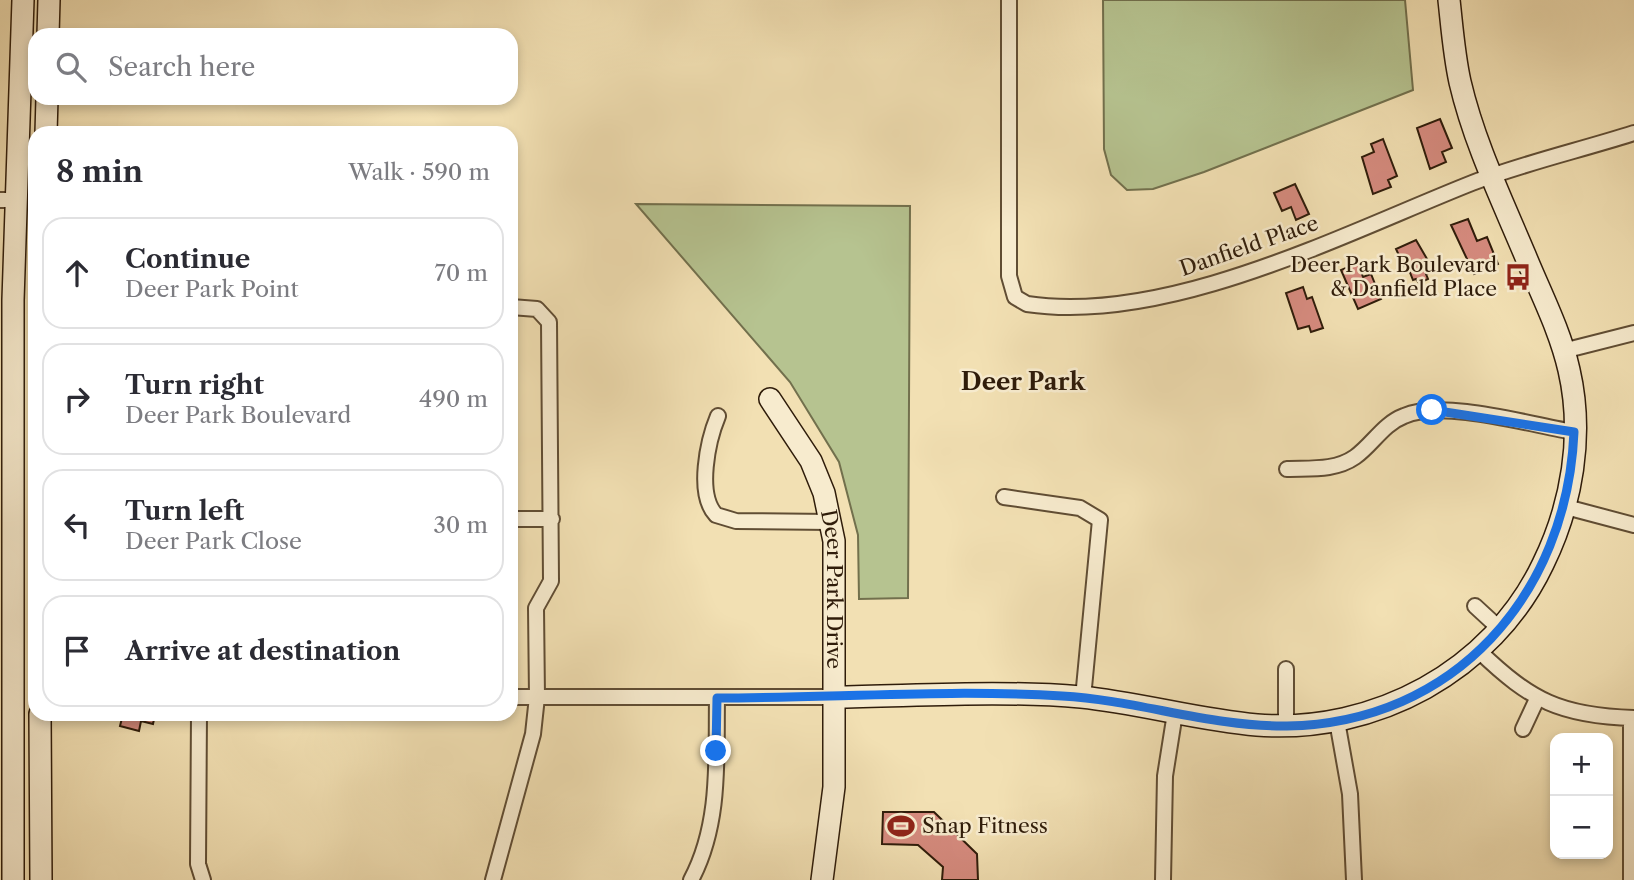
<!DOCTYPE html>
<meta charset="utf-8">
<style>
body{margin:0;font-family:"Libre Caslon Text",serif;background:#f7f7f7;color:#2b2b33}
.controls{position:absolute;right:21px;bottom:21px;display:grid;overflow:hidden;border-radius:14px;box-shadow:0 4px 10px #0003}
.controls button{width:63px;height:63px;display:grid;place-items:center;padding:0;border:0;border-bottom:2px solid #e1e1e2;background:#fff;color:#2b2b33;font:35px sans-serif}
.stop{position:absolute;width:21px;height:21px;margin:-16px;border:5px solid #1a73e8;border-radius:50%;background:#fff}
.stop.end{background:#1a73e8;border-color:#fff;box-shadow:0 2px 7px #0008}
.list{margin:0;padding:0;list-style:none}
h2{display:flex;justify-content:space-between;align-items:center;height:91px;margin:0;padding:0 28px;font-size:30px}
h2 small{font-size:23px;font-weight:400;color:#7c7c81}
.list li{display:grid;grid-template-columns:46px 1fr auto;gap:21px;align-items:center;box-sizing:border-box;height:112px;margin:0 14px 14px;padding:0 14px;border:2px solid #e1e1e2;border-radius:21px}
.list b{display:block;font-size:26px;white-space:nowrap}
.list p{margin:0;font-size:23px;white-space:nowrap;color:#7c7c81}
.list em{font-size:23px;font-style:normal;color:#7c7c81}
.icon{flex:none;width:38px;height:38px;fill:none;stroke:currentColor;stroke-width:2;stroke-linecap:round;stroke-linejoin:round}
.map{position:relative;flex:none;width:1634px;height:880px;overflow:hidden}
.search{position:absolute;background:#fff;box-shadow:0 4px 10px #0003;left:28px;top:28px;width:490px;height:77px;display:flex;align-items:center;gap:18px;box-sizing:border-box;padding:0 24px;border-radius:21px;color:#7c7c81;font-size:26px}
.panel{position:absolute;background:#fff;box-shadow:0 4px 10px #0003;left:28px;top:126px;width:490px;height:595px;border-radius:21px}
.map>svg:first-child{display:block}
</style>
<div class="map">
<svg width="1634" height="880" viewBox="0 0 1634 880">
<rect width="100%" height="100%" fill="#f2e0b3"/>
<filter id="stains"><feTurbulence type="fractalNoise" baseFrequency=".00286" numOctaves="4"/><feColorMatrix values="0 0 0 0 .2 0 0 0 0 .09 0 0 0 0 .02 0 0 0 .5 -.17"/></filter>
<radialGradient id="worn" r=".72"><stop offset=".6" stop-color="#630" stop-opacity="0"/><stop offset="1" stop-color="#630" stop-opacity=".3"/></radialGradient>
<path fill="#b6c390" stroke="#72704d" stroke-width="2" d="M1103,0H1405L1413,90L1204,172L1153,189L1127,190L1111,175L1104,149Z
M636,204L910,206L908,598L859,599L858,535L839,462L790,382Z"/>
<path fill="#d68b7f" stroke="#2f1c0a" stroke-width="2" d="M1440,119L1452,148L1442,152L1446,162L1430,169L1417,128Z
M1383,139L1397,176L1388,180L1391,187L1373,194L1362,157L1374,152L1371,144Z
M1295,184L1309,214L1296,220L1291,207L1282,211L1274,193Z
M1468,219L1477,241L1487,237L1498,264L1474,274L1451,225Z
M1416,240L1434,271L1426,274L1428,279L1419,283L1416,279L1413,280L1407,265L1404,266L1396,249Z
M1358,263L1363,277L1371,274L1381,299L1358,309L1341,270Z
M1303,287L1307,299L1312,297L1323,328L1311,332L1309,326L1298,329L1286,293Z
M123,714H159L155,715L153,724L141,721L139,731L120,726Z
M883,812H934L977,854L978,880H942L943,867L918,845L882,844Z"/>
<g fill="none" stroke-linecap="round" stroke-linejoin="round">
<defs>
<path id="street" d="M1009,0V276L1015,297L1027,304C1168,325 1343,234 1472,183C1524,163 1581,150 1634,133
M0,200H15
M1563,351L1634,333
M718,416C708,440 696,494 716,515L736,521L831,522
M1287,469C1310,468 1335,471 1355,457C1373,444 1383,424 1404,416C1444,399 1531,425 1574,432
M1004,497L1080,508L1100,520L1083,698
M1566,507L1634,525
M511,519H552
M1475,606L1501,630
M1479,651C1531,701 1561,716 1634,718
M1286,669V726
M511,697H834
M199,714L198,864L203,880
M1631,718V880
M1337,721L1350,794L1354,880
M1523,729L1537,699
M493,880L533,734L537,697L536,608L551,581L549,322L537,309L511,307
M691,880C721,824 716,759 717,698
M1163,880L1165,776L1175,713"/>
<g id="secondary">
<path d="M48,35L49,0"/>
<path d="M46,133L47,98"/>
<path id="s1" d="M770,399L811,461L824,493L834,541V787L822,880"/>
<path d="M834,697C916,696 999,690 1081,697C1140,703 1198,720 1257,725C1375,734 1492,671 1543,564C1572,505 1584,435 1569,370C1560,330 1540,292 1525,255C1501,198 1474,142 1460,82C1454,55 1452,27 1449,0"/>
<path d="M40,714L41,880"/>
<path d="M13,880V300L23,0"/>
</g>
</defs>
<use href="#street" stroke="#604d34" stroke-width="18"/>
<use href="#secondary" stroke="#2f1c0a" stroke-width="24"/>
<use href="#street" stroke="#f7ebce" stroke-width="14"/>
<use href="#secondary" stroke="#f7ebce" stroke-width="21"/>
</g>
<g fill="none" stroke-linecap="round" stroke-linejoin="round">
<path stroke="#1a73e8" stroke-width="9" d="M716,751L717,698C831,698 947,689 1062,696C1137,700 1211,727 1287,726C1455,723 1567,594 1574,432L1432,410"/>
</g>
<defs>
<symbol id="bus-bare" viewBox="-9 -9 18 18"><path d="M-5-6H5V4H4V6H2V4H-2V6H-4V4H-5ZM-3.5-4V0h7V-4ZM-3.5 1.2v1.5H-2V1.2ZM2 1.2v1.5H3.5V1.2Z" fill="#8f2418" stroke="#f7ebce" stroke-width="2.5" paint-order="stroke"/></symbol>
<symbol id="stadium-bare" viewBox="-9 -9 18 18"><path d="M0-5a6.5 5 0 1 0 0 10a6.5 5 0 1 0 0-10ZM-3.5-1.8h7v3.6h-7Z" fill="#8f2418" stroke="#f7ebce" stroke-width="2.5" paint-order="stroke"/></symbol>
</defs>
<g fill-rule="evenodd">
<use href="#bus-bare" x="1499" y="258" width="38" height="38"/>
<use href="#stadium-bare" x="882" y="807" width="38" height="38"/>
</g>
<g text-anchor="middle" stroke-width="5" stroke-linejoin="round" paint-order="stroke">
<g font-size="21" fill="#2f1c0a" stroke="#f7ebce">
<text transform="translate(1249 246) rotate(-19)" y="7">Danfield Place</text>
<text dy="7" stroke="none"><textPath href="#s1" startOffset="206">Deer Park Drive</textPath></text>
</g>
<g font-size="21" fill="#2f1c0a" stroke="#f7ebce" text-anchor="end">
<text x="1497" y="272">Deer Park Boulevard<tspan x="1497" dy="24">&amp; Danfield Place</tspan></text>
<text x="922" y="833" text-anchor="start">Snap Fitness</text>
</g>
<g font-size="24" font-weight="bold" fill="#2f1c0a" stroke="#f7ebce">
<text x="1023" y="390">Deer Park</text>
</g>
</g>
<rect width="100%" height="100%" filter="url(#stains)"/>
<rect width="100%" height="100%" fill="url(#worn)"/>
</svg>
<div class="controls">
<button>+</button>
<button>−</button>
</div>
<div class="stop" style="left:1432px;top:410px"></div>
<div class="stop end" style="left:716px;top:751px"></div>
<div class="search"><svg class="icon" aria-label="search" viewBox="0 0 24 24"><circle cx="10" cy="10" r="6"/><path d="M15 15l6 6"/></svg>Search here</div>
<section class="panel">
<h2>8 min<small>Walk · 590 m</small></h2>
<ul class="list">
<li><svg class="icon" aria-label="ahead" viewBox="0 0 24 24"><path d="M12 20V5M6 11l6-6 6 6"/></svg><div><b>Continue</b><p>Deer Park Point</p></div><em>70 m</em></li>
<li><svg class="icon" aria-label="right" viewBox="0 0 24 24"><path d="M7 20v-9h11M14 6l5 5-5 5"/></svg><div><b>Turn right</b><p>Deer Park Boulevard</p></div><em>490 m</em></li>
<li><svg class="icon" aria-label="left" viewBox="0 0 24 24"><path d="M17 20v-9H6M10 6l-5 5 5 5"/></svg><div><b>Turn left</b><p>Deer Park Close</p></div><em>30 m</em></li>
<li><svg class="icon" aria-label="arrive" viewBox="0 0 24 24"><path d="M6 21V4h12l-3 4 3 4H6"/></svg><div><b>Arrive at destination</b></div></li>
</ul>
</section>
</div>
